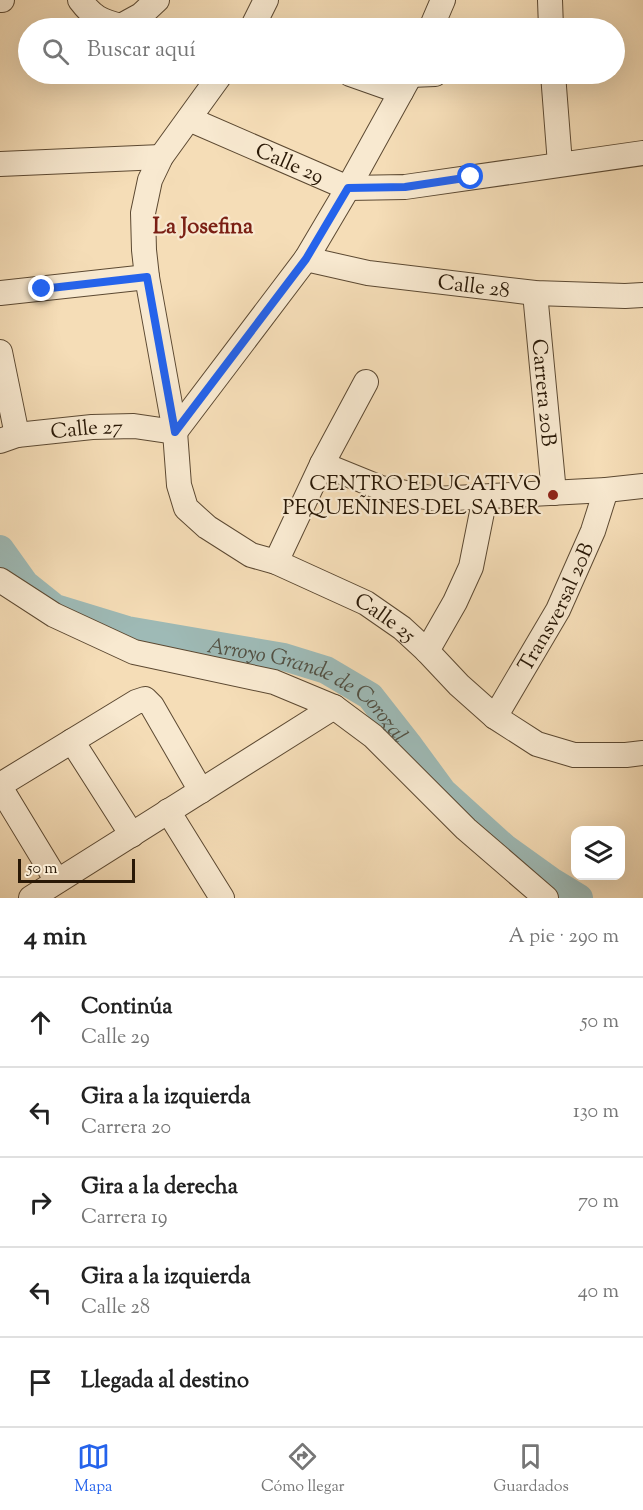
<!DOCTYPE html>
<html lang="es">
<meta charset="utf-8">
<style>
body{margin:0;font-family:"Sorts Mill Goudy",serif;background:#f6f6f6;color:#222}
.controls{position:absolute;right:18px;bottom:18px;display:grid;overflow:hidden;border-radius:12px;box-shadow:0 6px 24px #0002}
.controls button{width:54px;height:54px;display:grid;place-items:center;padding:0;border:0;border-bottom:2px solid #e0e0e0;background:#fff;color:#222;font:30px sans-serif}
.scale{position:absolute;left:18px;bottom:15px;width:117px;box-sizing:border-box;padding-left:6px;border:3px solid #291806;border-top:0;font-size:16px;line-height:21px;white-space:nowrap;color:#291806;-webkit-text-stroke:4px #f8e9d0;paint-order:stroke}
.stop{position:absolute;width:18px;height:18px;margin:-14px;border:4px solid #2563eb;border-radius:50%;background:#fff}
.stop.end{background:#2563eb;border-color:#fff;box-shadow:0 2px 6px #0008}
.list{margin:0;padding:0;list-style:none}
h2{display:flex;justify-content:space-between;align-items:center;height:78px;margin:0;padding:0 24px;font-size:26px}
h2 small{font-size:20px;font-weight:400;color:#767676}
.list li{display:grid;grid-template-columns:39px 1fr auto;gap:18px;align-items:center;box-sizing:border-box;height:90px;padding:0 24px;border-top:2px solid #e0e0e0}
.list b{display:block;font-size:22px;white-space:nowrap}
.list p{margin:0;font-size:20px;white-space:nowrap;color:#767676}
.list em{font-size:20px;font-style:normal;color:#767676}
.icon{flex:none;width:33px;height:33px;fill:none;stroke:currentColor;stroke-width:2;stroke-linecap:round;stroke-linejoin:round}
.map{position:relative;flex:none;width:643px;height:898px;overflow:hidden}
.search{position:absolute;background:#fff;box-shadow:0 6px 24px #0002;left:18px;right:18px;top:18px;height:66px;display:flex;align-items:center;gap:15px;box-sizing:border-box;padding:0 21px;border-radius:33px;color:#767676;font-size:22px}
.sheet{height:528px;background:#fff}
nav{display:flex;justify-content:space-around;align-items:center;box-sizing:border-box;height:84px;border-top:2px solid #e0e0e0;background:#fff;font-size:16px;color:#767676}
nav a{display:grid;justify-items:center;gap:3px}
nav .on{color:#2563eb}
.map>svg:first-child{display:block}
</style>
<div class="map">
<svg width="643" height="898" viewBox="0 0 643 898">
<rect width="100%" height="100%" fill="#f5ddb7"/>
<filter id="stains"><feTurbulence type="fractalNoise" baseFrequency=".00333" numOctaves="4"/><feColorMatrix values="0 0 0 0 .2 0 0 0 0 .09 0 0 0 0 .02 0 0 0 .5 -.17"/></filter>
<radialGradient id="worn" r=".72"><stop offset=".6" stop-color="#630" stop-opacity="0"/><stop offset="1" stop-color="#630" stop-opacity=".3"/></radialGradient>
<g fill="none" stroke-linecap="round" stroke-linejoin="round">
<path stroke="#9ebab6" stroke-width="28" id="s1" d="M0,549L25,584L55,608L127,630L284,657L326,670L370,696L410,747L443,792L505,848L551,881L579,898"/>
<defs>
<g id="minor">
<path d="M0,0H2"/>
<path d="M80,0C93,17 100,21 121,26L141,15L157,0"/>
<path d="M550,0L551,28"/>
<path d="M252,28L266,0"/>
<path d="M431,28L443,0"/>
<path id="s2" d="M221,74L161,157L150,180L143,213L144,250L147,277L175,432L179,485L186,508L207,527L251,555L276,562L366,603L402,628L427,651L459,685L495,717L537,744L574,755H626L643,753"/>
<path d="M350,74L401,92"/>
<path d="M553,74L560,164"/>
<path d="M410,75L435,74"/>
<path id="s3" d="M189,119L348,188L405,187L643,153"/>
<path d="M0,164L161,157"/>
<path id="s4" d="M306,259L368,273L535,293L625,296L643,295"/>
<path d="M0,293L147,277"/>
<path id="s5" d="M535,293L554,493"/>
<path d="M0,352L17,435"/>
<path d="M175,432L306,259L348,188L411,74"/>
<path id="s6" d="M0,441L17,435L92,427L134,426L175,432"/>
<path d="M322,464L381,488L436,499L606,490L643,486"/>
<path d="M276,562L322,464L366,382"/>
<path d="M0,580L54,615L134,652L274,682L334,707L373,736L466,829L546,898"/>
<path d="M427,651L455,602L471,567L485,497"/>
<path id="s7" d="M495,717L558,610L593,531L606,490"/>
<path d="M72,741L132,835"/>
<path d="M0,785L136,702L145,699L152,706L201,791"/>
<path d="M0,787L57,881"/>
<path d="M168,811L222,898"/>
<path d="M31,898L334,707"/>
</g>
</defs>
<use href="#minor" stroke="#5c4932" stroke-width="26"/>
<use href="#minor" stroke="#f8e9d0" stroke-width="24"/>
</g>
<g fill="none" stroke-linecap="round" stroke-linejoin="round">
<path stroke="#2563eb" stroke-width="8" d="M42,289L147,277L175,432L306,259L348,188L405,187L471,177"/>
</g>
<circle fill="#8f2418" stroke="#f8e9d0" stroke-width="2" cx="553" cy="495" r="6"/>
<g text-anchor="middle" stroke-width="4.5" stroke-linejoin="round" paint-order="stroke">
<g font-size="21" fill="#291806" stroke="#f8e9d0">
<text dy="7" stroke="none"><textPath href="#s3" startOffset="110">Calle 29</textPath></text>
<text dy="7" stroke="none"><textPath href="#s4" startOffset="170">Calle 28</textPath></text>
<text dy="7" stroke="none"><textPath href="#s5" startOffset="100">Carrera 20B</textPath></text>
<text dy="7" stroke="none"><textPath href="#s6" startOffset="88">Calle 27</textPath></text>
<text dy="7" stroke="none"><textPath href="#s7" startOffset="126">Transversal 20B</textPath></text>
<text dy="7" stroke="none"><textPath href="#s2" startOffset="690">Calle 25</textPath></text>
</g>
<g font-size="21" fill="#291806" stroke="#f8e9d0" text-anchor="end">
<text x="541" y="490">CENTRO EDUCATIVO<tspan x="541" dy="24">PEQUEÑINES DEL SABER</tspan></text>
</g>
<g font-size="22" font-weight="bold" fill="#7a1f14" stroke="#f8e9d0">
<text x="203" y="233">La Josefina</text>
</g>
<g font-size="22" font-style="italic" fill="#525144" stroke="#f8e9d0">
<text dy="8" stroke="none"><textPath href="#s1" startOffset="352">Arroyo Grande de Corozal</textPath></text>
</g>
</g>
<rect width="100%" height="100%" filter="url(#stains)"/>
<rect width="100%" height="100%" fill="url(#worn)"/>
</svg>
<div class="controls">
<button><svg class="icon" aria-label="layers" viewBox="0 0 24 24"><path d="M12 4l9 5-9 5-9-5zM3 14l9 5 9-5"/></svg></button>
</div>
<div class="scale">50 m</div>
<div class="stop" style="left:471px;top:177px"></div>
<div class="stop end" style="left:42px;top:289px"></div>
<div class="search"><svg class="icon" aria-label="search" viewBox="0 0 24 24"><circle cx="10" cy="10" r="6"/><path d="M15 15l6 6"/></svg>Buscar aquí</div>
</div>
<section class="sheet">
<h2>4 min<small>A pie · 290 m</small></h2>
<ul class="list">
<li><svg class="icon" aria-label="ahead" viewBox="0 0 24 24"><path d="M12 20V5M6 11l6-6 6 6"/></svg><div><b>Continúa</b><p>Calle 29</p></div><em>50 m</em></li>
<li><svg class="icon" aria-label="left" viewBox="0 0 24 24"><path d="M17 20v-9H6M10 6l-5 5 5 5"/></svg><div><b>Gira a la izquierda</b><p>Carrera 20</p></div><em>130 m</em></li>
<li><svg class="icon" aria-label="right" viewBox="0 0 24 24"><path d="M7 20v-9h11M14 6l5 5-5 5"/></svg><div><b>Gira a la derecha</b><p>Carrera 19</p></div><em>70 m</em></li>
<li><svg class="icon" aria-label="left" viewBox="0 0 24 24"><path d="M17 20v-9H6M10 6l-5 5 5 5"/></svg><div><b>Gira a la izquierda</b><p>Calle 28</p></div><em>40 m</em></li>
<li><svg class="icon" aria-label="arrive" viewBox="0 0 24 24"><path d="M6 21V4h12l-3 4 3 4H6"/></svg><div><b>Llegada al destino</b></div></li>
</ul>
</section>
<nav>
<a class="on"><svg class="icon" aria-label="map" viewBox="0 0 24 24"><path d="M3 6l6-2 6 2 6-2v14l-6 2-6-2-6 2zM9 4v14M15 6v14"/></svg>Mapa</a>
<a><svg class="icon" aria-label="directions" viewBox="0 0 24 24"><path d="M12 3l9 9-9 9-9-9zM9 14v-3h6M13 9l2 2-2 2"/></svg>Cómo llegar</a>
<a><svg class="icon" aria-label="saved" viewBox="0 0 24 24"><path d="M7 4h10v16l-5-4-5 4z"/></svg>Guardados</a>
</nav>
